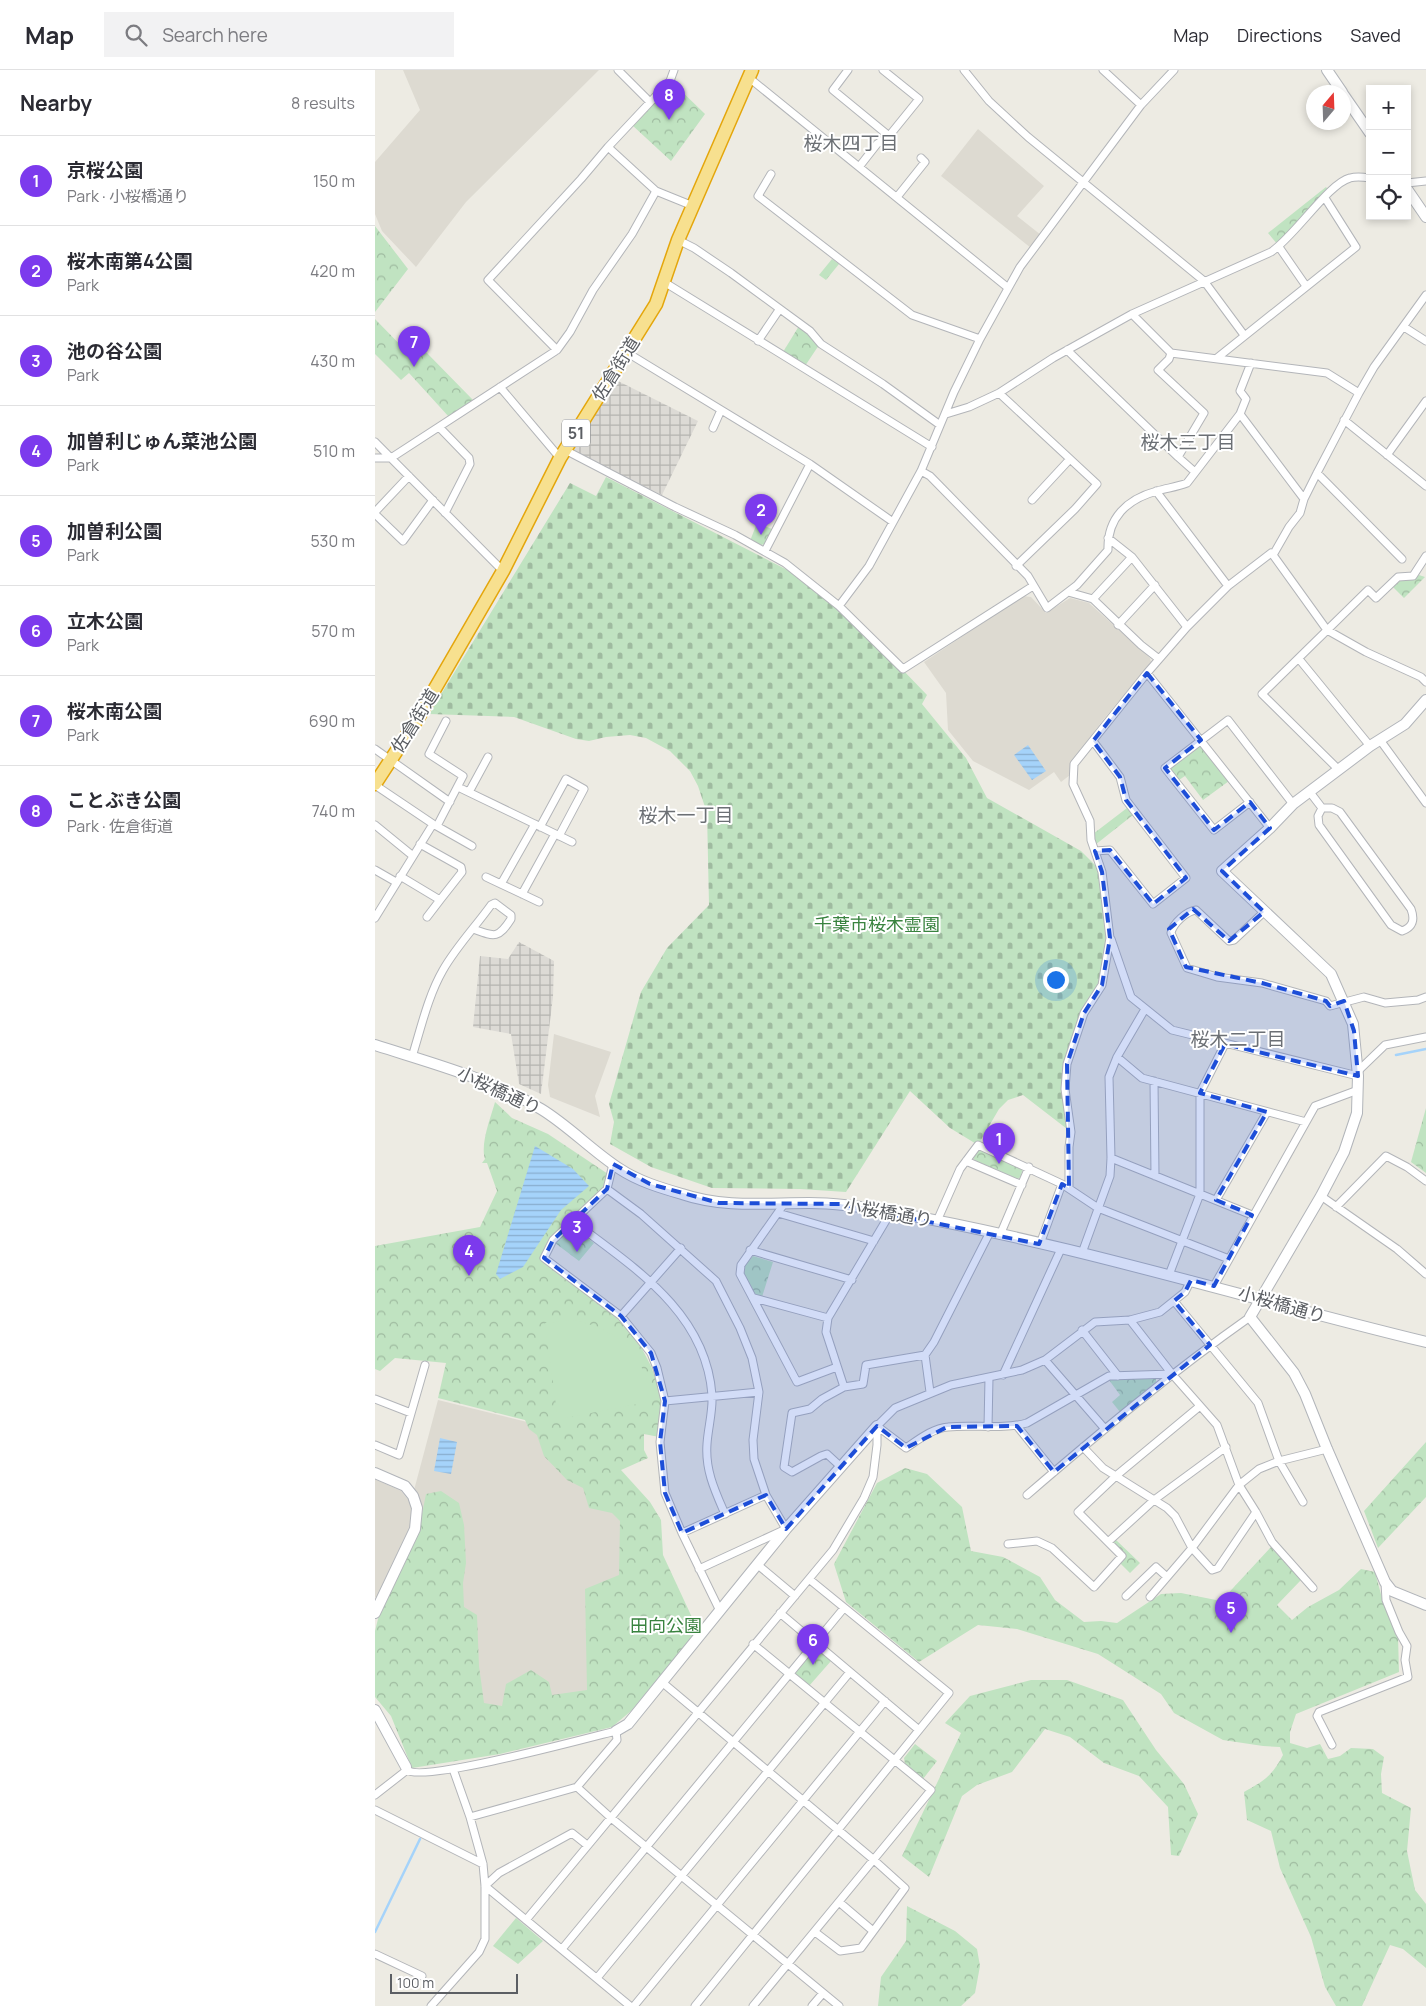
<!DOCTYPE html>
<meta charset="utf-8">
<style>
body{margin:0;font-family:Manrope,"Noto Sans JP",sans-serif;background:#f2f2f3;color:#2b2b33}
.controls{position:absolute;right:15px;top:15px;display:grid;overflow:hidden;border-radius:0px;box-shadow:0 2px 8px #0003}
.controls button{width:45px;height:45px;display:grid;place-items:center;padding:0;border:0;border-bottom:1px solid #e1e1e2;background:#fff;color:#2b2b33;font:25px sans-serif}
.compass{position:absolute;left:931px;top:15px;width:45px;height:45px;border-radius:50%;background:#fff;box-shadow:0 2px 8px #0003;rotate:19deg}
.scale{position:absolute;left:15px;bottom:12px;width:128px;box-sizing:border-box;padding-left:5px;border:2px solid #5b5e63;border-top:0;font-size:14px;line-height:18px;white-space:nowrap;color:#5b5e63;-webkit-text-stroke:4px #fff;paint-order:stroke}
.you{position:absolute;left:680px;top:909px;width:18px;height:18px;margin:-12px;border:4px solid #fff;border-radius:50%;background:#1a73e8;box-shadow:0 0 0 8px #1a73e833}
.badge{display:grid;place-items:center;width:32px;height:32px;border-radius:50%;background:#7c3aed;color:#fff;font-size:16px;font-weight:700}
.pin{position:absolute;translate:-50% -41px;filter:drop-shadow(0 1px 2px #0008)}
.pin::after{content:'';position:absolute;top:26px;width:18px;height:15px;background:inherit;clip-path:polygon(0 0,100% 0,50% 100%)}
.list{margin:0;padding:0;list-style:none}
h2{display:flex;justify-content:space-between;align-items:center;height:65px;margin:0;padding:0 20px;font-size:21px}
h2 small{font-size:16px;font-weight:400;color:#7c7c81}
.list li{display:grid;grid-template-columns:32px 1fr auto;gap:15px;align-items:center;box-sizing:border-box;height:90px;padding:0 20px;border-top:1px solid #e1e1e2}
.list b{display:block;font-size:19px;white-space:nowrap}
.list p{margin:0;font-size:16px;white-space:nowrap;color:#7c7c81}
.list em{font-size:16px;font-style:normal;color:#7c7c81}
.icon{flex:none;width:28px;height:28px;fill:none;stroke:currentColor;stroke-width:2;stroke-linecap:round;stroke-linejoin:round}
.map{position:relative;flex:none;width:1051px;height:1936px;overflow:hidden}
header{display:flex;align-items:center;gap:30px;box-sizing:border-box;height:70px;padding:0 25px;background:#fff;border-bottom:1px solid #e1e1e2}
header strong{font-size:24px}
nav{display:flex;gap:28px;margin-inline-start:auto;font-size:18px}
.search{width:350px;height:45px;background:#f2f2f3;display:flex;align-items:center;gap:12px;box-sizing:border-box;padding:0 18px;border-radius:0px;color:#7c7c81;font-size:19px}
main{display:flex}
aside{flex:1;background:#fff}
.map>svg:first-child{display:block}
</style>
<header>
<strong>Map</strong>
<div class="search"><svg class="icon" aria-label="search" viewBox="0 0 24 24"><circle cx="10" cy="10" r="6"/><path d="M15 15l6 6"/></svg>Search here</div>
<nav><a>Map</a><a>Directions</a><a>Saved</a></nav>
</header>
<main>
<aside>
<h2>Nearby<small>8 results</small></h2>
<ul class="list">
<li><span class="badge">1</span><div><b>京桜公園</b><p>Park · 小桜橋通り</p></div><em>150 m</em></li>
<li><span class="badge">2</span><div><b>桜木南第4公園</b><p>Park</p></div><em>420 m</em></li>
<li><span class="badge">3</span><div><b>池の谷公園</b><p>Park</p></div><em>430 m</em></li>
<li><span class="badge">4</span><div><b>加曽利じゅん菜池公園</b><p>Park</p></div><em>510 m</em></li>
<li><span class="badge">5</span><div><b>加曽利公園</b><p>Park</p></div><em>530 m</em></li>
<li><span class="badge">6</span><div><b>立木公園</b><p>Park</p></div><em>570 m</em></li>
<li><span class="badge">7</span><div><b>桜木南公園</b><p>Park</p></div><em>690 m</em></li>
<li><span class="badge">8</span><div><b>ことぶき公園</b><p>Park · 佐倉街道</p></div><em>740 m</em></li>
</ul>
</aside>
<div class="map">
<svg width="1051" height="1936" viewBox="0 0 1051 1936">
<defs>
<pattern id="industrial-grid" width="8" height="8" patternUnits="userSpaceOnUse" patternTransform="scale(1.25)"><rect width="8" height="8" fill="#dcdad5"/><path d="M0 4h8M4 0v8" fill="none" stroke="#b5b4b0"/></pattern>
<pattern id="forest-crowns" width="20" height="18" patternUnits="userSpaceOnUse" patternTransform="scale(1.25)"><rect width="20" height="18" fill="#c0e3c1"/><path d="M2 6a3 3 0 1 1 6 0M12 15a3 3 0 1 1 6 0" fill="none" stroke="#9fbba0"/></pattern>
<pattern id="cemetery-stones" width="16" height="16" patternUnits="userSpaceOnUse" patternTransform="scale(1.25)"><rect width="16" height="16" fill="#c0e3c1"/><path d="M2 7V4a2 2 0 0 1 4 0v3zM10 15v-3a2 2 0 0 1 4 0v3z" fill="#9fbba0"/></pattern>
<pattern id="water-rules" width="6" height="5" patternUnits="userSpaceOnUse" patternTransform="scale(1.25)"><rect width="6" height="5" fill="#a5d3fa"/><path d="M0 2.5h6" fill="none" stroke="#89aece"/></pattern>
</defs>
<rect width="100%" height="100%" fill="#edebe3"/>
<path fill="url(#industrial-grid)" d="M241,310L323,351L287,425L195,380L220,338Z
M144,872L179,891L178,927L166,1024L144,1014L136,964L98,957L105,886L133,889Z"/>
<path fill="#dddad1" d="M28,0H224L91,132L41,197L7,161L0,144V92L45,40Z
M603,59L669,116L642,146L666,165L656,178L566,106Z
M648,526L656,527L671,543L695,528L714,533L775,588L776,592L728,650L696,693L695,705L686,712L679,702L654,720L598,691L573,660L571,623L549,592Z
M179,964L236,982L220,1026L225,1047L175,1027L173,1015Z
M63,1330L164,1355L255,1454L226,1631L93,1644L56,1454L38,1424Z
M0,1409L26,1421L35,1432L39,1443L28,1479L3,1528L0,1527Z"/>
<path fill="url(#forest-crowns)" d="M297,12L330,44L296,91L257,55Z
M951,117L954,121L903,175L893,163Z
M0,156L33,199L0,242Z
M457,189L464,194L451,210L444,205Z
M0,249L40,290L50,281L98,330L74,347L34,303L26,310L0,284Z
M424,256L444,275L430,296L408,282Z
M382,453L397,459L390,474L386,475L375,471Z
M1044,505L1050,507L1029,528L1018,517L1027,509L1040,508Z
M826,675L854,711L828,730L810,706L804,710L795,699Z
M752,738L758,745L720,775L718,764Z
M120,1032L137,1048L173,1064L233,1104L230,1117L214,1131L178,1170L165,1189L241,1247L264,1273L276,1296L288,1331L284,1367L269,1364V1380L273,1388L246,1400L275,1432L286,1450L288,1485L321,1556L320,1564L256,1641L237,1657L125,1684L37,1698L16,1646L0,1627V1561L4,1545L44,1459L51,1424L66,1421L84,1433L89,1455L91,1493L88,1513L89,1537L102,1545L104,1596L109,1633L127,1636L131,1614L156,1600L174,1612L177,1625L212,1620L210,1519L244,1505L245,1451L237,1443L214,1438L208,1418L192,1410L169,1386L162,1365L154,1359L150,1350L63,1328L71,1293L20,1288L5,1301L0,1299V1176L105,1157L122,1121L112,1093H107L110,1089C105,1074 116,1047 120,1032Z
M1051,1038V1103L1036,1092Z
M607,1079L648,1097L646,1106L643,1109L601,1091L598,1088L603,1081Z
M200,1159L219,1173L204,1191L180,1173L193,1162Z
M378,1186L398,1192L387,1227L379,1224L368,1203L370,1195Z
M781,1307V1312L745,1342L737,1332L745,1325L734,1310Z
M1051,1372V1427L1003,1478L989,1441Z
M530,1398L552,1404L587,1437L596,1481L628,1487L665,1507L680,1530L709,1552L726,1551L742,1553L786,1524L806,1523L846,1531L896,1477L926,1510L902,1535L917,1550L933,1537L964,1520L986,1499L1000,1502L1007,1528L1023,1566L1024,1602L921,1644L915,1662V1673L932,1678L945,1674L953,1689L965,1686L976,1678L998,1679L1009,1687L1006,1704L1007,1723L1036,1738L1032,1781L1040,1820L1051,1834V1898L1028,1879L1015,1875L987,1936H961L950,1917L936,1867L905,1798L896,1761L872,1750L869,1722C889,1711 897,1706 908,1685L905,1677L888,1676L848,1670L799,1643L786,1624L723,1584L642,1559L603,1555L544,1592L471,1532L459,1494L502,1413Z
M740,1469L765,1493L755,1503L745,1493L750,1487L737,1475Z
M438,1580H444L456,1591L434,1616L421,1606V1600Z
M656,1610H692L748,1630L781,1680L809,1714L823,1744L804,1786L796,1785L793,1737L764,1706L729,1693L695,1667L670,1659L637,1702L602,1715L587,1726L554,1807L527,1786L586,1663L570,1653L595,1626Z
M540,1674L562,1691L548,1709L530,1694L529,1688Z
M532,1836L580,1861L602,1879L605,1896L600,1923L586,1936H503L506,1907L531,1871Z
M141,1848L168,1871L143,1894L118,1876Z"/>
<path fill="url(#cemetery-stones)" d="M231,407L426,507L498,569L552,625L547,634L591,688L612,728L706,781L727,802L735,868L727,915L709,943L692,994L696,1062L648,1025L633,1030L624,1039L603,1075L575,1058L535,1021L471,1122L425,1119L337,1118L276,1097L235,1074L239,1052L234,1034L266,922L292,878L334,835L332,743L323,716L315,701L295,681L271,668L255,665L231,667L214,671L201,669L139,647L54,644L195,413L221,426Z"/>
<path fill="#c0e3c1" d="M201,1250C250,1264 266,1282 278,1331L190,1348L182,1342L170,1253Z"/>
<path fill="url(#water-rules)" d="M653,675L671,701L657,710L639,685Z
M160,1076L198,1099L214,1116L186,1140L148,1197L125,1209L121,1204Z
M65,1368L82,1372L76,1404L59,1401Z"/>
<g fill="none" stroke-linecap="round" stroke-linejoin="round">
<path stroke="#a5d3fa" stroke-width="2.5" d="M1021,985L1051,979
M0,1862L45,1769"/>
<defs>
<path id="street" d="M243,0L275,32
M473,0L458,20L514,66
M589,0L614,31L653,67L829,211L869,265
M728,0L766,35
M373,7L632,217
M233,77L281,121L318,136
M484,97L502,74L514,66L544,29L508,0
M396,104L383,126L537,245L605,269
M1032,113L1051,111
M522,127L550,92L546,88
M303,170L319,178L356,203L435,261L446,274L508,314L565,355
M904,177L931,216
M289,212L557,377
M757,244L796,283L952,303L984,323
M1029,257L1051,271
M383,271L404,240
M182,280L113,210L206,109L233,77L295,11L299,0
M692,280L803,387L820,402
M251,282L435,394L518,452
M796,283L794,289L783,300L829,343L803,387
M842,288L981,177L950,128
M125,317L185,388
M624,323L722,414L700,439L641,496
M571,344L594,337L624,323L678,288L757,244L896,182C919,167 954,113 975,108C982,106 988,107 995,108
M865,344L929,429
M969,350L1051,416
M64,357L94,388L95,394L70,443
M338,358L346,340
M0,372L128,501
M190,380L300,437L360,465L410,493L464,536L528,599L658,516
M1012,385L1051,331
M0,388H16L182,280L195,262L218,220L257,164L281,121
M546,401L555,406L653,506L672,538L702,515L733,480C732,448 752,429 782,421C792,418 802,417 812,413L865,344L871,329L865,321L876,293
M942,403L1027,489
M781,421L853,516
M657,430L695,389
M0,442L34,406
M0,444L28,471L58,430
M733,468L757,487L812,557
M390,481L435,394
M898,485L914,457L925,443L929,429L942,403L984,323L999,297L1051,225
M898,485L952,560L991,582L1046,607L1051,612
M693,522L718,529L766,575L784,589
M718,529L757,487
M464,536L494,496L546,401L579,322L605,269L645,197L766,35L799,0
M743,555L780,515
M924,589L995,676
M772,603L895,758
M1005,670L1051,733
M718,671L745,707L751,730L811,808L778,834L735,780L720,781
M0,679L75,732
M963,699L887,624L993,520L1001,528L1023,507L1038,506L1051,486
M0,715L58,754L97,776
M83,717L197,772
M934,721L947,738
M94,722L113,687
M875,732L839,760L790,698L853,650L918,734
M947,738H957L965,742L1036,839C1040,850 1038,857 1027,861L1016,855L944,755L943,746Z
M0,755L38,786
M62,756L88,706L54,684L71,651
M165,757L191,709L209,719L184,766
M0,800L21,812
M25,806L65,830L87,802L86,797L45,774
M111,807L164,832
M126,814L160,754
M147,824L180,764
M889,842L859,870L854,871L821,840C812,841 798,853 796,863L812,898L842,907L887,913L951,931L955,936L989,927L1010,933L1043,930L1051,927
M52,847L65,830
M0,848L58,754
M736,869L756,927L797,960L983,1006
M37,987C46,958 53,926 68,900C81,877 101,856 116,835L120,833L136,845V849C123,869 120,867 98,859
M742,987L767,1008L931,1052
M982,1002L1010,975L1051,967
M779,1011L780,1106
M736,1088L877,1145
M591,1091L647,1115
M238,1094L232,1119L178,1170L169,1188L246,1246L276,1283L282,1298L290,1331L285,1372L290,1423L307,1463L345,1541
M694,1118V1077L696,1062L690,1019L692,994L709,943L727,915L735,868L727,802L716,770L715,751L698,714L699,694L772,603L812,557L853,516L896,483L898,485
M232,1119L266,1144L341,1211L365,1258L377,1288L384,1322L378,1370L379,1389L391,1425L411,1459L324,1499
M946,1126L1022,1179L1051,1204
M841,1130L892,1042
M409,1134L366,1195L365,1204L422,1312L462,1297
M961,1137L1011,1086L1032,1097L1051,1111
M403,1143L499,1171
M562,1151L585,1099L603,1075L687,1114L723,1138L854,1189
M199,1152C258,1197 331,1242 337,1325C338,1341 333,1358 332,1374C330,1400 340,1421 350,1444
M625,1165L654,1097
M665,1174L687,1114
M375,1180L477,1210
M707,1183L735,1106L736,1088L734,1007L742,987L770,939
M794,1205L825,1124V1023L850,974
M839,1216L940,1036L983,1020
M379,1228L453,1248
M799,1231L883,1333L904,1391L928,1432
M246,1246L306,1178
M755,1250L797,1304L842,1355L864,1415L881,1442L897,1472L938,1518
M707,1260L743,1306
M550,1285L555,1322
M670,1290L730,1359
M628,1305L686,1179
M469,1317L451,1262L453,1248L516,1142
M0,1329L36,1343
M290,1331L384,1322
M502,1356L531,1378C543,1370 558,1358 573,1357C599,1354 626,1360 652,1353L734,1306L797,1304
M642,1356L679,1402
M613,1357L614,1308
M0,1375L24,1385L50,1295
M708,1377L728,1398L792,1438L800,1446L817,1478L837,1500L843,1498L881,1442
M465,1396L452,1384L446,1386L417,1402L409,1397L417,1343L435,1339L447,1329L469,1317L488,1314L491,1295L550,1285L559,1272L615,1162
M652,1425C724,1363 797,1302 875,1247
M307,1463L391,1425
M733,1472L779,1430L851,1377
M633,1474L662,1471L677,1478L719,1517L747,1486L703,1442L742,1405L825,1336
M383,1495L420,1526
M751,1526L781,1497L792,1507
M775,1527L817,1478L864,1415L884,1399L904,1391L952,1379
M405,1543L544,1660
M288,1613L499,1790L530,1818L486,1878L465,1881L440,1862
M957,1675L942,1646L944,1642L1033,1607L1030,1590L1032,1576L1024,1562L1011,1530L1010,1513
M32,1700C47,1713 213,1668 241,1661L242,1670L202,1717L95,1747
M202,1717L235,1747L464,1936
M0,1725L32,1700L31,1697
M0,1740L108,1794
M110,1816L255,1936
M110,1816L124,1803L197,1763L212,1775
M464,1832L498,1861
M151,1850L458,1480L489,1428L498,1407L502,1375V1356L520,1338L576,1315L647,1300L670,1290L720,1252L755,1250L785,1242L810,1222L816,1210
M187,1879L469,1538
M0,1884L47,1906
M222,1908L475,1602
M56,1936L104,1882L110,1869V1816L108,1794L95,1747L78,1699
M259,1936L510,1631
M320,1936L574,1623L434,1509
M378,1936L556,1720L378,1574
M437,1936L448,1923"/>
<path id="secondary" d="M952,0L967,22
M968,24L995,63
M1032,119L1051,147
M1051,630L1030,654L995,676L918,734L895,758L847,801L956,904L978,954L983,1006L982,1043L969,1082L946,1126L875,1247L919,1303L930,1324L952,1379L1010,1512L1017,1521L1051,1535
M0,975C56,993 114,1008 166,1039C194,1056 217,1081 245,1099C263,1111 286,1118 307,1124C348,1138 391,1133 434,1133C462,1133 489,1137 516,1142C697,1174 873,1229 1051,1272
M0,1403L30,1416L38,1426L42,1438L40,1459L0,1543
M0,1640L31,1697
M241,1661L253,1654L411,1459L502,1356"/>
<path id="highway" d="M0,714L43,648L128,501L185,388L281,234L303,170L377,0"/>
</defs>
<use href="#street" stroke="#b3b5b9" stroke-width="9"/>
<use href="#secondary" stroke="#b2b5ba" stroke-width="12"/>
<use href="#highway" stroke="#e4a60c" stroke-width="15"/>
<use href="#street" stroke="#fff" stroke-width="7"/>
<use href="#secondary" stroke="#fff" stroke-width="10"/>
<use href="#highway" stroke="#f7e08f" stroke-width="12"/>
</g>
<path fill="#1d4ed8" fill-opacity="0.2" stroke="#1d4ed8" stroke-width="4" stroke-dasharray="10 6" stroke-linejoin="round" d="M772,603L826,670L790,698L839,760L875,732L895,758L847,801L889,842L854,871L818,839L794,859L811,897L887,913L951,931L955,936L969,931L979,961L983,1006L850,974L825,1023L892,1042L841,1130L877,1145L839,1216L816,1210L810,1222L799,1231L835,1275L679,1402L642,1356L572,1357L531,1378L502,1356L411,1459L391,1425L307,1463L290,1423L285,1372L290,1331L276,1283L246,1246L169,1188L178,1170L232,1119L238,1094L275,1114L344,1133L465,1134L664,1174L687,1114L694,1118L692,994L709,943L727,915L735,868L727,802L720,781L735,780L778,834L811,808L751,730L745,707L718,671Z"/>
<g text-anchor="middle" stroke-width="4" stroke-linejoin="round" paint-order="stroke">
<rect fill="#fff" stroke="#8c8e92" stroke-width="1" x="187" y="349.5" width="28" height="27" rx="4"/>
<g font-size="16" font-weight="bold" fill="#5b5e63">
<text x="201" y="369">51</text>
</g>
<g font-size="18" fill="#5b5e63" stroke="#fff">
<text transform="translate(241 299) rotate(-58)" y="6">佐倉街道</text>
<text transform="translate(40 651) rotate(-58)" y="6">佐倉街道</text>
<text transform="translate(124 1021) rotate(25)" y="6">小桜橋通り</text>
<text transform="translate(513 1143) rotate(10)" y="6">小桜橋通り</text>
<text transform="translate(907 1235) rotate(16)" y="6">小桜橋通り</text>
</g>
<g font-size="18" fill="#39833f" stroke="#fff">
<text x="502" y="861">千葉市桜木霊園</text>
<text x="291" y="1562">田向公園</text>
</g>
<g font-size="19" fill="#6c7075" stroke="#fff">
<text x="476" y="80">桜木四丁目</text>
<text x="813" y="379">桜木三丁目</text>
<text x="311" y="752">桜木一丁目</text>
<text x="863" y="976">桜木二丁目</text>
</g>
</g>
</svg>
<div class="controls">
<button>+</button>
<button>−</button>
<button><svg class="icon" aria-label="locate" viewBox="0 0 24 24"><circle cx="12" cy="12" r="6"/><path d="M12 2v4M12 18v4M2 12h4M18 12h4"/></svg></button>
</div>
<svg class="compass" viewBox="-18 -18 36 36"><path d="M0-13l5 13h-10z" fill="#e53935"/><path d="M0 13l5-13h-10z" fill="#7c7c81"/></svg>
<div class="scale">100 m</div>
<div class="you"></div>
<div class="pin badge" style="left:624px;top:1094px">1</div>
<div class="pin badge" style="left:386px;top:465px">2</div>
<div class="pin badge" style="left:202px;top:1182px">3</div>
<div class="pin badge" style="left:94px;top:1206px">4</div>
<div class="pin badge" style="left:856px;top:1563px">5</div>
<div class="pin badge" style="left:438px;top:1595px">6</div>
<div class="pin badge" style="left:39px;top:297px">7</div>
<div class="pin badge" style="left:294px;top:50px">8</div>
</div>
</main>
